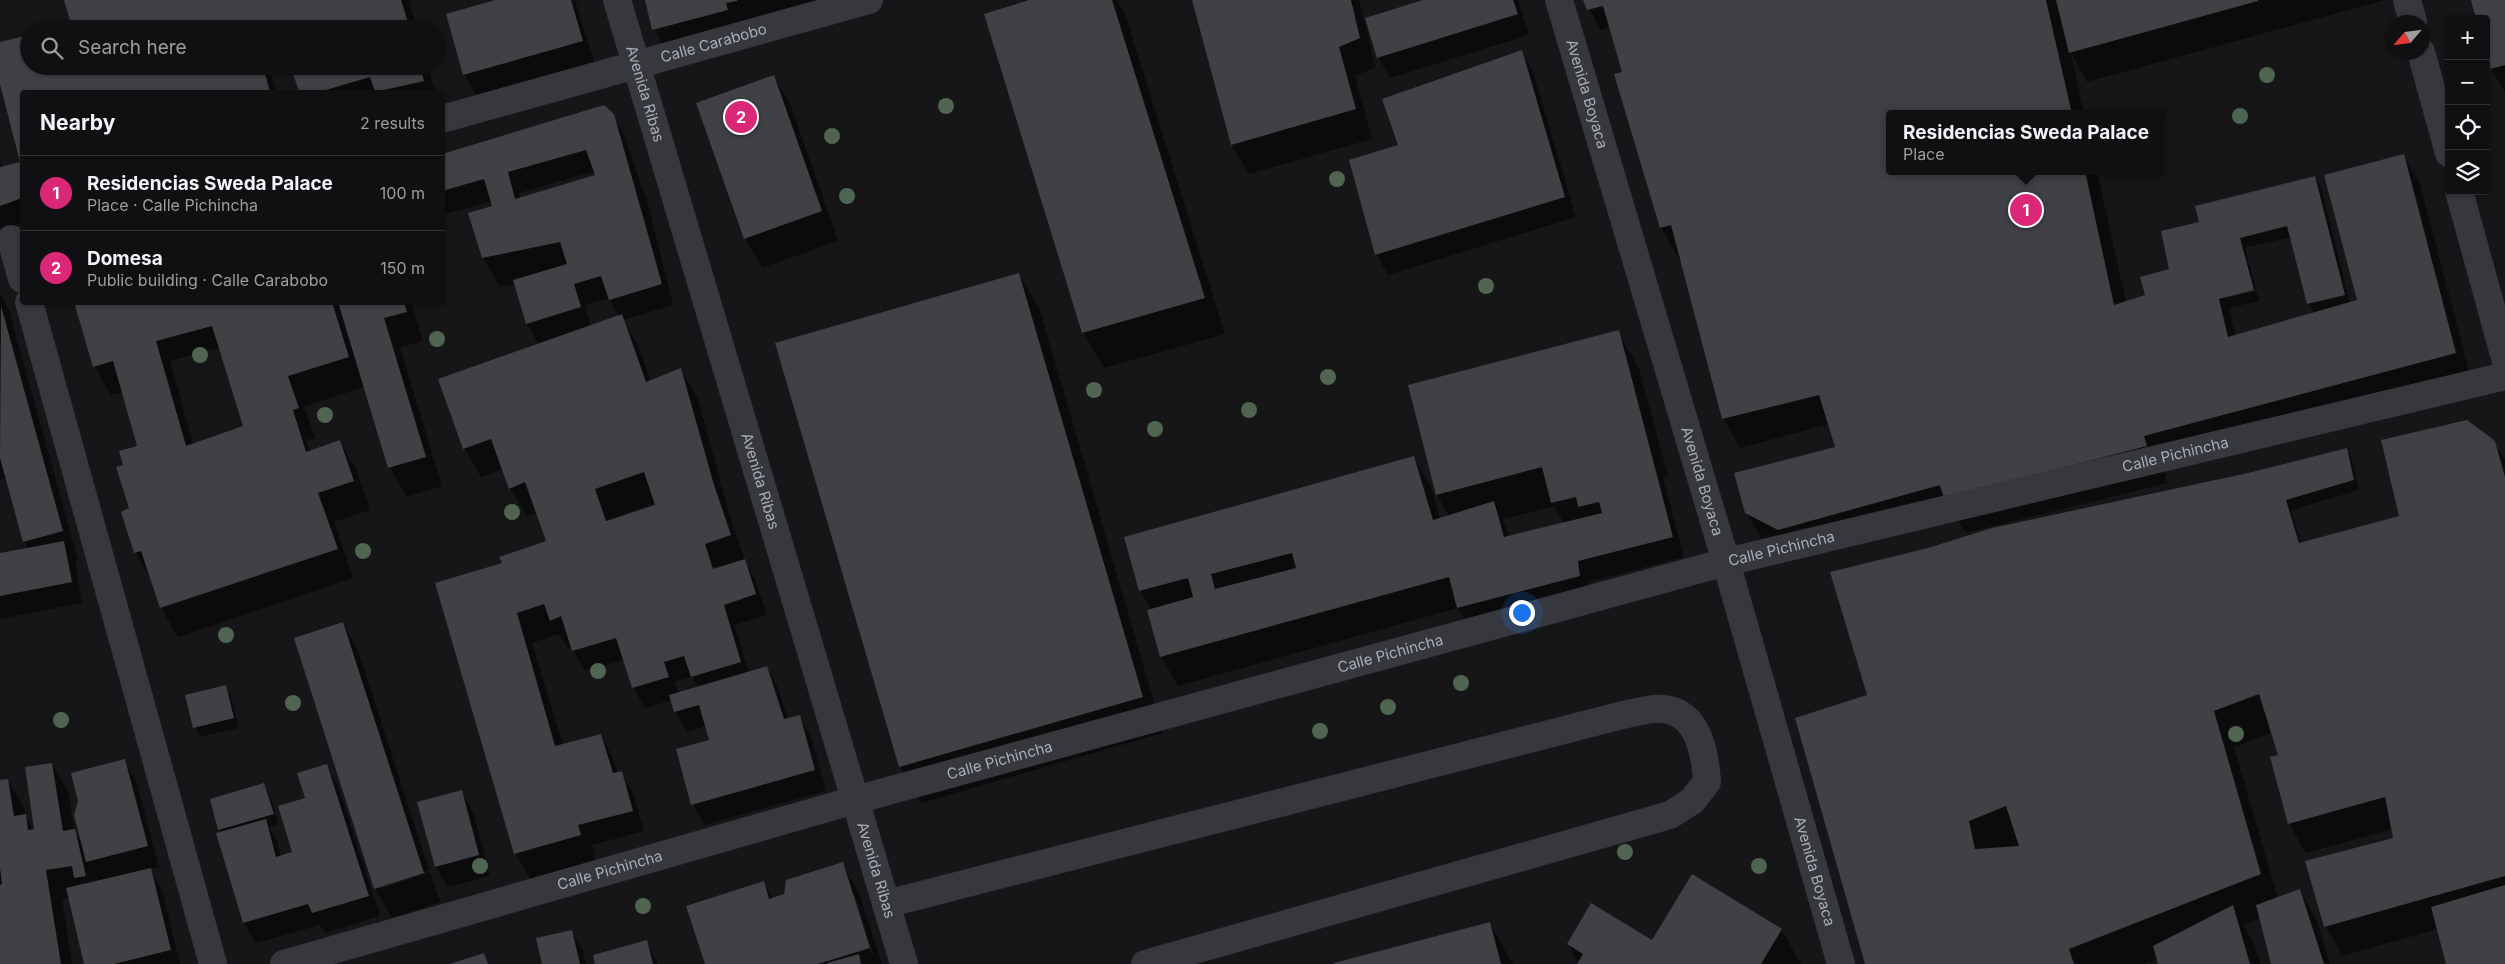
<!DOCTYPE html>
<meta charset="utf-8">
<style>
body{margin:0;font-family:Inter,sans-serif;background:#19191b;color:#f1f3f6}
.controls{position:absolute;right:15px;top:15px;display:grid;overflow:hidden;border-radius:5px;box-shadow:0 1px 4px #0004}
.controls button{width:45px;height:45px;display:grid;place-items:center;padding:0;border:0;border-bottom:1px solid #303032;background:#101012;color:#f1f3f6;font:25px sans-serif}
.compass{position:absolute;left:2385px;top:15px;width:45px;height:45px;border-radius:50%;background:#101012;box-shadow:0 1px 4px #0004;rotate:242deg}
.you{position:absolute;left:1521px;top:612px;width:18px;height:18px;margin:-12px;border:4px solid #fff;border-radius:50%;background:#1a73e8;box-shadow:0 0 0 8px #1a73e833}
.badge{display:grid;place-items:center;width:32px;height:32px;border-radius:50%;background:#db2777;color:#fff;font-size:16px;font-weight:700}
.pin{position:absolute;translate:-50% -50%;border:2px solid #fff;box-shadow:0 1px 5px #0006}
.popup{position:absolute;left:1886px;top:110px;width:280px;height:65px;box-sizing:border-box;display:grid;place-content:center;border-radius:5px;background:#101012;filter:drop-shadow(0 1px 4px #0005);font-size:16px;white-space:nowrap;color:#9c9d9f}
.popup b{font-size:19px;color:#f1f3f6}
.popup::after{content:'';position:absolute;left:50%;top:100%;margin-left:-10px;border:10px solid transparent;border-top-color:#101012}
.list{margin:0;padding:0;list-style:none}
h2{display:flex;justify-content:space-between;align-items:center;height:65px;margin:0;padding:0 20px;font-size:21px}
h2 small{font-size:16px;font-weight:400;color:#9c9d9f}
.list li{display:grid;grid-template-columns:32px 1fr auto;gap:15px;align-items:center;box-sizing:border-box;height:75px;padding:0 20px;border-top:1px solid #303032}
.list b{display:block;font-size:19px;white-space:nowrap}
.list p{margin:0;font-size:16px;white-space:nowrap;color:#9c9d9f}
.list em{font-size:16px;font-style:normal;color:#9c9d9f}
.icon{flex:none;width:28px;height:28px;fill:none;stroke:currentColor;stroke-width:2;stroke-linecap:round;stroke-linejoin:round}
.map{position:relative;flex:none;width:2505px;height:964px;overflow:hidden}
.search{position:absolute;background:#101012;box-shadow:0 1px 4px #0004;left:20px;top:20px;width:425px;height:55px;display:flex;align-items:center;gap:12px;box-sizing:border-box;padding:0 18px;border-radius:28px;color:#9c9d9f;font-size:19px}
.panel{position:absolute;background:#101012;box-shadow:0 1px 4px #0004;left:20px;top:90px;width:425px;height:215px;border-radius:5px}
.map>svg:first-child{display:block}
</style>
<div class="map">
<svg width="2505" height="964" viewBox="0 0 2505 964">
<rect width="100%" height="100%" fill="#161618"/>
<path fill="#0007" fill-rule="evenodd" d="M66,0H409L417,29H73Z
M499,0H575L594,62L476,95L464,74Z
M646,0H824L665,50L654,29Z
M1033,0H1117L1125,14L1225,334L1104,368L1083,332Z
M1193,0H1359L1376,67L1355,76L1372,139L1249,174L1232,145Z
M1427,0H1518L1529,35L1390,78L1378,57Z
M1585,0H2385L2087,82L2071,54L2084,114H1890V171H2097L2126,302L2147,296L2170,270L2199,223L2315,177L2321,187L2350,303L2358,301L2403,155L2420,184L2472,382L2163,464L2167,483L1966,533L1955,514L1763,542L1746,512L1836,448L1829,424L1740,448L1723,418L1682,264L1661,228L1616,75L1624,73L1610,27L1600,30ZM2291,237L2308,303L2314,313L2236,336L2229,308L2259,301L2256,291L2226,298V296L2256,289L2245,248ZM1932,461L1943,491H1940Z
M2472,0H2505V92L2491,69L2486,50V19Z
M0,43L29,66H428L435,92H300L293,70L272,76L276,92H22V223L0,230V161L2,168L21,163L0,79Z
M1521,51L1533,72L1576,217L1388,275L1376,254L1400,146Z
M774,77L791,106L838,241L762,268L745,238Z
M613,115L625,136L641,186L646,195L673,305L623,320L638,345L651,381L681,370L698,399L730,516L746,564L756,581L767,615L734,625L749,672L767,667L778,688L788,719L799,716L811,737L826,791L704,825L693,804L710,741L706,726L687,732L675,711L672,700L645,708L633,688L624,660L585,671L572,648L568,649L559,634L532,643L563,745L601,735L612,756L618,773L621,772L633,793L644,831L592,845L597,865L533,883L516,854L436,584L504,564L547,542L537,513L527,517L510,488L503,469L481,477L464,448L539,345L527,324L515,284L500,287L483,258L470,214L493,207L492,201L442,215V155ZM595,171L597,175L520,198L519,193ZM609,298L619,316L591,326L585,305ZM655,503L656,506L627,515V513ZM719,565V568L699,572ZM692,677L698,687L678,693L675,682Z
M1019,274L1040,310L1163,733L921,803L900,767L777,344Z
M0,294L9,310L78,560L75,561L82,603L0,619V554L28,549L24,541L7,478L0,480Z
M75,302H411L423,341L400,347L442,486L406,497L390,467L365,387L304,406L315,438L306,440L310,451L340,442L357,471L370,510L334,522L353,578L178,637L161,608L152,581L135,552L124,466L139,446L123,392L111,395L94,366ZM220,348L245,427L193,444L170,361Z
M1618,332L1639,368L1668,476L1663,477L1684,557L1589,582L1591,597L1470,628L1458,608L1178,686L1161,656L1151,610L1140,590L1414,458L1431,487L1440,519L1449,516L1437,495L1410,386ZM1554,506L1564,523L1509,537L1503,519Z
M2494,442L2505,460V964H2448L2438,929L2342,956L2326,926L2395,839L2393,829L2306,853L2289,824L2272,758L2280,755L2270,725L2268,726L2270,733L2234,747L2278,899L2300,891L2317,920L2330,964H2272L2261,918L2243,925L2254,943L2260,964H2160L2158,959L2144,964H1866L1868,695L2248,474L2347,449L2352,459L2359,490L2291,510L2301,544L2401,517Z
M343,623L359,653L429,870L380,886V889L430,872L440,902L392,918L375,889Z
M225,687L231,697L239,728L200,737L195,727Z
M124,761L136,781L159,867L150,869L162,890L180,964H85L69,898L62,899L72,964H0V781L8,780L25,809L26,817L33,830H36L52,764L69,794L74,831L82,843Z
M326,765L338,786L380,916L325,933L320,925L256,943L244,923L218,834L222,833L220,830L264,785L270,795L278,824L269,827L277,841L281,857L294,853Z
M461,791L473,812L490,876L448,887L436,867Z
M842,863L859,893L882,964H706L763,882L773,899L785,895ZM851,893H854L873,954H871Z
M1490,924L1513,964H1337Z
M1781,929L1801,964H1578L1569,944L1653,942Z
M571,931L583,951L586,964H544Z
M646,942L658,964H597Z"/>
<path fill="#404145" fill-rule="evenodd" d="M64,0H401L410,29H55L71,24Z
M495,0H571L583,41L463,75L446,14Z
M645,0H737V1L726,3L728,10L652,30Z
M1029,0H1112L1205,298L1082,333L984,14Z
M1192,0H1351L1360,38L1339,47L1356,109L1231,145Z
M1423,0H1513L1518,14L1377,58L1365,18Z
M1583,0H2046L2072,114H1890V171H2085L2114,305L2145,295L2140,277L2169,269L2161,231L2199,222L2195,206L2315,176L2345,295L2307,304L2287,226L2240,238L2254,290L2219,299L2228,337L2357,300L2324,175L2404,154L2456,353L2144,436L2147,446L1944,498L1940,485L1778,530L1745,513L1734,473L1835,447L1819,395L1722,419L1671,225L1660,228L1614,74L1622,72L1603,6L1587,10Z
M2056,0H2258V1L2069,53Z
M2471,0H2505V65L2490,69L2486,55V19H2476Z
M29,35V66H263L270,92H22V198L0,206V167L20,162L0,84V42Z
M1522,50L1565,197L1375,255L1349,160L1398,145L1382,99Z
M303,66H420L424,81L375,92L370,77L319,92H299L292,70Z
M774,75L822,211L744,239L696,103Z
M604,105L614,114L662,284L609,300L601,276L574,284L581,307L526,324L513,280L567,264L560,242L482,258L468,213L492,206L484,179L442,191V154ZM586,150L595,175L515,199L508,172Z
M1019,273L1143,697L899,767L775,343Z
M74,302H332L349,357L288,376L299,408L293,410L306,452L340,440L354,481L318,493L338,549L160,608L141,551L134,553L121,512L129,508L116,467L123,465L119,451L137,446L113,361L93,367ZM212,326L243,426L186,446L156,341Z
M338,302H404L407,312L384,318L426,457L388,468Z
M1,306L63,531L23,542L0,458Z
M622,314L646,382L681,368L714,485L731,535L705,544L713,569L745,559L756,594L724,605L741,662L691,677L684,656L664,662L669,677L632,688L616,638L572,651L561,616L550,621L544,604L517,613L555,746L601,734L613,773L622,771L633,811L578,825L581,835L514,854L435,583L502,563L499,557L546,541L525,482L509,489L491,439L463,449L438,379ZM644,472L655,505L606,521L595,489Z
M1619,330L1673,537L1578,561L1580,576L1457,608L1449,577L1160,657L1147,610L1193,597L1188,578L1139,591L1124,537L1414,456L1433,520L1494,501L1504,537L1602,513L1599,502L1578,507L1576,497L1551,503L1542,467L1436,495L1408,385ZM1292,553L1296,568L1215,589L1211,574Z
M2467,420L2495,441L2505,477V876L2324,927L2305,861L2393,838L2385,797L2288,824L2270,757L2278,755L2259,694L2214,711L2261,874L2069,949L2074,964H1865L1795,718L1867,695L1830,572L1928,548L1992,528L2248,473L2347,448L2354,480L2286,500L2299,543L2399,516L2381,440ZM2006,806L2019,846L1975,849L1969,821Z
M64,541L72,582L0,596V553Z
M343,622L424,873L374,889L294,638Z
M767,666L784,719L800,715L815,770L691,805L676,749L709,740L699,705L674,712L669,695Z
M226,685L234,718L193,728L185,695Z
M125,759L148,846L86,862L74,815L78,801L71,773Z
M52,763L63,831L75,829L86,876L74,878L72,866L46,870L61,964H0V885L2,884L0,868V780L8,779L14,816L26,814L28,830L34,829L25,767Z
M327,764L369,896L312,913L308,904L243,923L216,833L266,819L276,857L292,852L278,806L305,798L297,773Z
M264,783L274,814L218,830L210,799Z
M462,790L479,855L435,867L417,802Z
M843,862L870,948L818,964H705L686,906L764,881L769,899L784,894L786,880Z
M151,868L171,950L114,964H84L66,888Z
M1692,874L1782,929L1761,964H1577L1583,954L1567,944L1591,903L1652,940Z
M2505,885V964H2446L2431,907Z
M2300,889L2324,964H2271L2256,905Z
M2233,905L2250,964H2158L2153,946Z
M1490,922L1501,964H1334V963Z
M572,930L580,964H542L536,938Z
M647,940L653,964H595L593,955Z
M484,953L488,964H450Z
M859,954L861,964H827V963Z"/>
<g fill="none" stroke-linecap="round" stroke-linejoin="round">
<g stroke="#37383d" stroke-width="28">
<path id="s1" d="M617,0L904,964"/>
<path id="s2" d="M1559,0L1726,562L1841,964"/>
<path d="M2407,0L2413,22"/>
<path d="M2421,52L2449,153"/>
<path id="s3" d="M442,119L869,0"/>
<path d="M2459,191L2505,358"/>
<path d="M11,239L22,279"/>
<path d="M29,302L213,964"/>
<path d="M886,904L1615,717C1627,714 1640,711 1653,709C1696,705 1705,748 1707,782L1692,801L1670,815L1145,964"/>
<path id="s4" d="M284,964L855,800L1726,562L2505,376"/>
</g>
</g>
<g fill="#506452">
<circle cx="2267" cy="75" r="8"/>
<circle cx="946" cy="106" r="8"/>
<circle cx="2240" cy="116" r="8"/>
<circle cx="832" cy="136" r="8"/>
<circle cx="1337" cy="179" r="8"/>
<circle cx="847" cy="196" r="8"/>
<circle cx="1486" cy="286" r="8"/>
<circle cx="437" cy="339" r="8"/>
<circle cx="200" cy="355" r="8"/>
<circle cx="1328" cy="377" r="8"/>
<circle cx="1094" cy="390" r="8"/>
<circle cx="1249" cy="410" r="8"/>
<circle cx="325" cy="415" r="8"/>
<circle cx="1155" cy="429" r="8"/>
<circle cx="512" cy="512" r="8"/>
<circle cx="363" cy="551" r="8"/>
<circle cx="226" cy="635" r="8"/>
<circle cx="598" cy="671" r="8"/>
<circle cx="1461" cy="683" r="8"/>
<circle cx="293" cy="703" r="8"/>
<circle cx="1388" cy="707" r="8"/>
<circle cx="61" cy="720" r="8"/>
<circle cx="1320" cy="731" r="8"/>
<circle cx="2236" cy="734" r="8"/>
<circle cx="1625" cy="852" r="8"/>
<circle cx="480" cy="866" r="8"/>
<circle cx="1759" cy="866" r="8"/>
<circle cx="643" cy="906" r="8"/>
</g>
<g text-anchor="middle" stroke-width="4" stroke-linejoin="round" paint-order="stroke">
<g font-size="15" fill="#a8adb8" stroke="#111113">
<text dy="5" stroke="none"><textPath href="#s3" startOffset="282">Calle Carabobo</textPath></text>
<text dy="5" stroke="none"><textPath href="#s2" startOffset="98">Avenida Boyaca</textPath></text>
<text dy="5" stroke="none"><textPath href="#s1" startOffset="98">Avenida Ribas</textPath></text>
<text dy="5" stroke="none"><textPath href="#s4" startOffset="1959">Calle Pichincha</textPath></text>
<text dy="5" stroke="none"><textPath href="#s2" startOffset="502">Avenida Boyaca</textPath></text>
<text dy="5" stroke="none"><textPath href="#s1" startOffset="502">Avenida Ribas</textPath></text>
<text dy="5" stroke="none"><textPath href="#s4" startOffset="1554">Calle Pichincha</textPath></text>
<text dy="5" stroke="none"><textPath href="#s4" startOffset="1149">Calle Pichincha</textPath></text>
<text dy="5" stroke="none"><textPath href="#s4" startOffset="744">Calle Pichincha</textPath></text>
<text dy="5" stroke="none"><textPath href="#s1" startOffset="908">Avenida Ribas</textPath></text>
<text dy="5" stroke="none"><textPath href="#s4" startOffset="339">Calle Pichincha</textPath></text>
<text dy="5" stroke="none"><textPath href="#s2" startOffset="908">Avenida Boyaca</textPath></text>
</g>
</g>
</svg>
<div class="controls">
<button>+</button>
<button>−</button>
<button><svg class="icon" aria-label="locate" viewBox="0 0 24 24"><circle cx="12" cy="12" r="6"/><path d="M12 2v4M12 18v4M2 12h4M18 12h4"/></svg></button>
<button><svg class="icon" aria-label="layers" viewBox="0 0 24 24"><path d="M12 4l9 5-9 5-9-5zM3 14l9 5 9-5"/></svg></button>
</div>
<svg class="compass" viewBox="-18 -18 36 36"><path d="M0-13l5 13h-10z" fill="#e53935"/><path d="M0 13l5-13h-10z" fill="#9c9d9f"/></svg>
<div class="you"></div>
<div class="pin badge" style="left:2026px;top:210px">1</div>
<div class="popup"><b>Residencias Sweda Palace</b>Place</div>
<div class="pin badge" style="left:741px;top:117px">2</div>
<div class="search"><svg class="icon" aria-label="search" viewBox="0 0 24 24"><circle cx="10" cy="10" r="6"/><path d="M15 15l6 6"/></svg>Search here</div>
<section class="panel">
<h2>Nearby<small>2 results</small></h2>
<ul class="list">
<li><span class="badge">1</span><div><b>Residencias Sweda Palace</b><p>Place · Calle Pichincha</p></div><em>100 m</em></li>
<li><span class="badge">2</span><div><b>Domesa</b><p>Public building · Calle Carabobo</p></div><em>150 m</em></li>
</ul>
</section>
</div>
